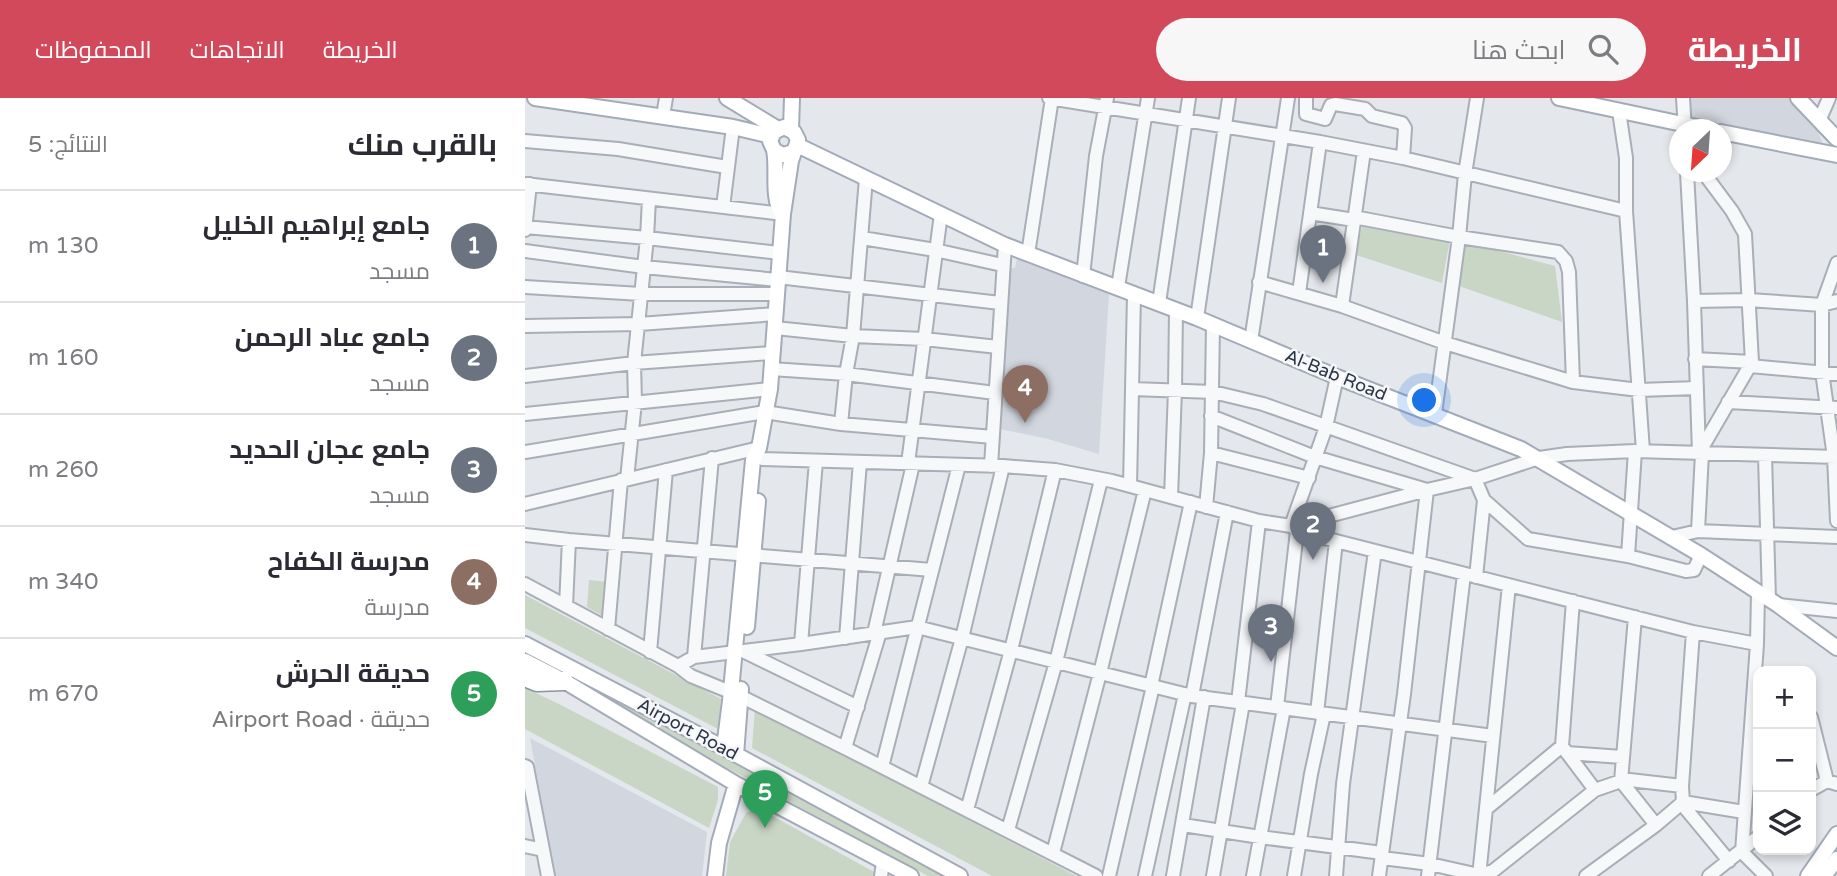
<!DOCTYPE html>
<html lang="ar">
<meta charset="utf-8">
<style>
body{margin:0;font-family:"Varela Round",Cairo,sans-serif;background:#f7f7f7;color:#2b2b33;direction:rtl}
.controls{position:absolute;right:21px;bottom:21px;display:grid;overflow:hidden;border-radius:14px;box-shadow:0 4px 10px #0003}
.controls button{width:63px;height:63px;display:grid;place-items:center;padding:0;border:0;border-bottom:2px solid #e1e1e2;background:#fff;color:#2b2b33;font:35px sans-serif}
.compass{position:absolute;left:1144px;top:21px;width:63px;height:63px;border-radius:50%;background:#fff;box-shadow:0 4px 10px #0003;rotate:205deg}
.you{position:absolute;left:900px;top:303px;width:24px;height:24px;margin:-18px;border:5px solid #fff;border-radius:50%;background:#1a73e8;box-shadow:0 0 0 10px #1a73e833}
.badge{display:grid;place-items:center;width:46px;height:46px;border-radius:50%;background:#d1495b;color:#fff;font-size:23px;font-weight:700}
.pin{position:absolute;translate:-50% -58px;filter:drop-shadow(0 2px 4px #0008)}
.pin::after{content:'';position:absolute;top:37px;width:24px;height:21px;background:inherit;clip-path:polygon(0 0,100% 0,50% 100%)}
.list{margin:0;padding:0;list-style:none}
h2{display:flex;justify-content:space-between;align-items:center;height:91px;margin:0;padding:0 28px;font-size:30px}
h2 small{font-size:23px;font-weight:400;color:#7c7c81}
.list li{display:grid;grid-template-columns:46px 1fr auto;gap:21px;align-items:center;box-sizing:border-box;height:112px;padding:0 28px;border-top:2px solid #e1e1e2}
.list b{display:block;font-size:26px;white-space:nowrap}
.list p{margin:0;font-size:23px;white-space:nowrap;color:#7c7c81}
.list em{font-size:23px;font-style:normal;color:#7c7c81}
.icon{flex:none;width:38px;height:38px;fill:none;stroke:currentColor;stroke-width:2;stroke-linecap:round;stroke-linejoin:round}
.map{position:relative;flex:none;width:1312px;height:778px;overflow:hidden;direction:ltr}
header{display:flex;align-items:center;gap:42px;box-sizing:border-box;height:98px;padding:0 35px;background:#d1495b;color:#fff}
header strong{font-size:33px}
nav{display:flex;gap:38px;margin-inline-start:auto;font-size:24px}
.search{width:490px;height:63px;background:#f7f7f7;display:flex;align-items:center;gap:18px;box-sizing:border-box;padding:0 24px;border-radius:38px;color:#7c7c81;font-size:26px}
main{display:flex}
aside{flex:1;background:#fff}
.map>svg:first-child{display:block}
</style>
<header>
<strong>الخريطة</strong>
<div class="search"><svg class="icon" aria-label="search" viewBox="0 0 24 24"><circle cx="10" cy="10" r="6"/><path d="M15 15l6 6"/></svg>ابحث هنا</div>
<nav><a>الخريطة</a><a>الاتجاهات</a><a>المحفوظات</a></nav>
</header>
<main>
<div class="map">
<svg width="1312" height="778" viewBox="0 0 1312 778">
<rect width="100%" height="100%" fill="#e4e7ec"/>
<path fill="#d2d6de" d="M1162,0H1263L1281,16L1291,29L1298,46L1164,22Z
M492,160L584,196L574,356L523,341L475,331L482,170H490Z
M5,640L182,734L177,778H30Z"/>
<path fill="#c9d6c5" d="M838,124L925,141L917,185L831,157Z
M941,144L1030,168L1037,224L934,188Z
M64,482L83,484L80,519L62,509Z
M0,497L196,601L193,631L0,530Z
M46,579L421,778H403L191,664Z
M0,590L34,606L193,689V702L184,730L0,631Z
M230,610L551,778H467L227,650Z
M231,709L351,775L350,778H201L205,744L221,715Z"/>
<g fill="none" stroke-linecap="round" stroke-linejoin="round">
<defs>
<path id="minor" d="M524,0L795,44L878,60L1101,113
M781,0V16L800,21L806,7L810,6L840,11L847,18L877,25L880,30L878,60
M1158,0L1160,32
M1094,13L1101,60V113L1118,353
M138,18L141,0
M1294,23L1304,0
M0,43L93,51L202,69
M1162,74L1169,203L1174,355
M0,86L258,116
M198,109L208,29
M785,115L829,122
M829,119L934,139L1033,154L1041,163L1044,174L1048,284
M0,129L122,140L254,155
M0,132L5,86
M337,140L410,152L477,167
M0,153L119,169L253,182
M503,156L527,0
M1312,165L1297,207V274L1309,359L1312,423
M558,178L571,58L582,0
M253,179L475,205
M734,184L817,208L920,245L1048,284L1114,292L1172,290
M0,189L116,196H252
M593,189L623,0
M774,195L795,44
M1169,203L1224,202L1297,207L1312,203
M634,205L664,0
M817,208L839,53
M672,220L704,0
M0,228L114,226L251,216
M250,230L328,238L399,241L473,249
M726,243L763,0
M1170,261L1227,264
M1225,268L1312,276
M246,271L321,276L470,295
M0,278L109,265L247,255
M608,291L688,294L738,306L950,381L959,402L951,479
M1203,304L1312,310
M0,316L245,291
M910,316L934,139L940,76L952,0
M686,318L790,359L902,392L879,596L854,778
M316,326L321,276L328,238L341,80
M0,354L240,314L316,326L468,339
M686,355L784,380
M1174,355L1227,264L1220,136L1207,113L1178,74
M1240,357L1244,502
M237,361L478,368L530,372L587,383L734,423L766,428L772,433L811,443L1168,534L1232,546
M383,365L416,116
M466,368L480,147
M102,381L110,304L109,265L122,140L124,101
M605,388L609,196
M646,399L650,292L651,212
M959,402L1003,441L1103,458L1161,473L1169,472L1176,457
M0,406L234,350
M681,409L686,355L688,227
M766,428L902,392L950,381L1014,360L1042,356L1110,353L1312,359
M766,428L801,329L812,279
M1173,433L1177,355
M0,437L44,442L407,472
M1147,439L1173,433L1312,439
M1103,458L1110,353
M0,486L153,568L166,578L215,598L320,650L571,778
M1233,495L1232,546L1217,754L1241,778
M1253,507L1312,513
M41,508L44,442
M83,531L96,382
M349,535L388,366
M321,540L335,364
M276,546L291,363
M125,554L141,372
M220,554L333,609
M169,559L187,360
M153,568L169,559L276,546L392,529L667,598L968,638
M626,588L666,404
M667,598L702,414
M713,604L734,423
M752,609L772,433
M792,615L811,443
M1286,619L1302,683
M1037,648L1070,692
M320,650L355,534
M1042,655L1097,659
M0,668L2,669L23,778
M357,669L434,367
M1096,681L1157,688
M1096,683L1131,727
M396,689L437,540L478,368
M1286,692L1302,683L1312,686
M1158,704L1219,714
M1156,705L1204,763
M961,711L1037,648L1048,503
M442,712L486,552L530,372
M658,727L735,739L857,755
M483,732L531,564L576,382
M0,748L18,752
M528,755L575,575L620,392
M857,760L905,766L954,777L968,773L1070,692L1096,683L1110,519
M356,778L358,764
M584,778L628,588
M620,778L660,596
M648,778L679,599
M688,778L718,605
M728,778L759,610
M769,778L786,676L799,616
M811,778L818,686L850,453
M903,778L939,476
M954,778L984,487
M1061,778L1131,727L1158,704L1157,688L1168,534
M1184,778L1233,739"/>
<path id="major" d="M10,0L208,29L246,38
M202,0L253,31
M1034,0L1186,32
M1273,0L1312,41
M266,31L267,0
M1196,34L1312,57
M272,47L480,147L672,220L812,279L996,351L1176,457L1253,507L1312,550
M249,52C253,71 246,100 257,115
M222,529L233,403
M0,546L199,650L435,778
M0,563L39,583L211,686L386,778
M199,650L205,603L228,362L234,350L245,291L258,116L266,63L273,42L269,34L259,29L249,34L245,43L249,52L258,57L268,54
M211,657L216,591
M190,778L194,745L211,686
M1283,778L1312,736
M1299,778L1312,761"/>
<path id="highway" d="M0,579L12,584L39,583"/>
</defs>
<use href="#minor" stroke="#a9aeb7" stroke-width="16"/>
<use href="#major" stroke="#a3abb8" stroke-width="18"/>
<use href="#highway" stroke="#8b94a3" stroke-width="21"/>
<use href="#minor" stroke="#f7f8fa" stroke-width="12"/>
<use href="#major" stroke="#fff" stroke-width="14"/>
<use href="#highway" stroke="#fff" stroke-width="18"/>
</g>
<g text-anchor="middle" stroke-width="5" stroke-linejoin="round" paint-order="stroke">
<g font-size="18" fill="#2b3445" stroke="#f4f6f9">
<text transform="translate(811 277) rotate(22)" y="6">Al-Bab Road</text>
<text transform="translate(163 631) rotate(28)" y="6">Airport Road</text>
</g>
</g>
</svg>
<div class="controls">
<button>+</button>
<button>−</button>
<button><svg class="icon" aria-label="layers" viewBox="0 0 24 24"><path d="M12 4l9 5-9 5-9-5zM3 14l9 5 9-5"/></svg></button>
</div>
<svg class="compass" viewBox="-18 -18 36 36"><path d="M0-13l5 13h-10z" fill="#e53935"/><path d="M0 13l5-13h-10z" fill="#7c7c81"/></svg>
<div class="you"></div>
<div class="pin badge" style="left:798px;top:185px;background:#6b7280">1</div>
<div class="pin badge" style="left:788px;top:462px;background:#6b7280">2</div>
<div class="pin badge" style="left:746px;top:564px;background:#6b7280">3</div>
<div class="pin badge" style="left:500px;top:325px;background:#8d6e63">4</div>
<div class="pin badge" style="left:240px;top:730px;background:#2e9e5b">5</div>
</div>
<aside>
<h2>بالقرب منك<small>النتائج: 5</small></h2>
<ul class="list">
<li><span class="badge" style="background:#6b7280">1</span><div><b>جامع إبراهيم الخليل</b><p>مسجد</p></div><em>130 m</em></li>
<li><span class="badge" style="background:#6b7280">2</span><div><b>جامع عباد الرحمن</b><p>مسجد</p></div><em>160 m</em></li>
<li><span class="badge" style="background:#6b7280">3</span><div><b>جامع عجان الحديد</b><p>مسجد</p></div><em>260 m</em></li>
<li><span class="badge" style="background:#8d6e63">4</span><div><b>مدرسة الكفاح</b><p>مدرسة</p></div><em>340 m</em></li>
<li><span class="badge" style="background:#2e9e5b">5</span><div><b>حديقة الحرش</b><p>حديقة · Airport Road</p></div><em>670 m</em></li>
</ul>
</aside>
</main>
